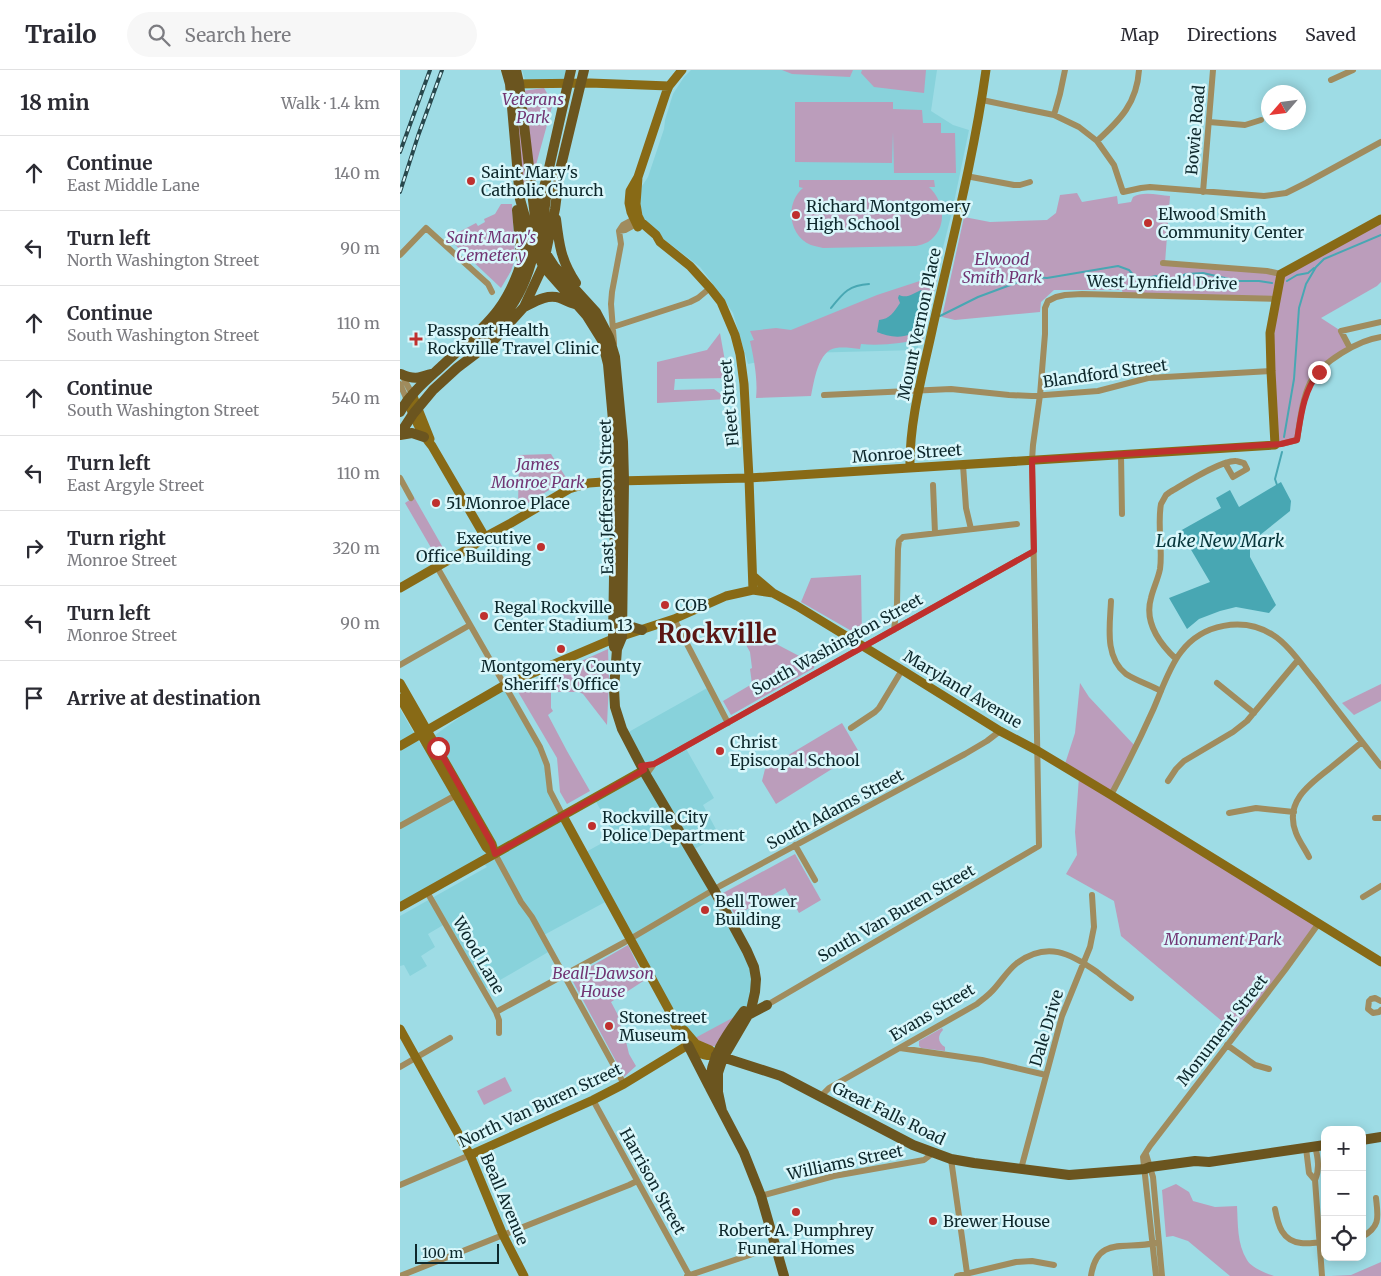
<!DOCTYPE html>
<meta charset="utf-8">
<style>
body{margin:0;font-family:Merriweather,serif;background:#f7f7f7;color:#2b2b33}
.controls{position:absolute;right:15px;bottom:15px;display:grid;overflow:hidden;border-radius:10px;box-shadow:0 2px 12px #0003}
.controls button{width:45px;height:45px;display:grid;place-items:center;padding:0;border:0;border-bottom:1px solid #e1e1e2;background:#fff;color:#2b2b33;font:25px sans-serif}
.compass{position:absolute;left:861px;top:15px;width:45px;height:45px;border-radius:50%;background:#fff;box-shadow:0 2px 12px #0003;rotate:242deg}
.scale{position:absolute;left:15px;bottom:12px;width:84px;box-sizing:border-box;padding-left:5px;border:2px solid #0e282c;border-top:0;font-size:14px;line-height:18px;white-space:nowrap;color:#0e282c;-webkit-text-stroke:4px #d9f7fb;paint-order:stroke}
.stop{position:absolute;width:15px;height:15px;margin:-11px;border:4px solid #bf302e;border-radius:50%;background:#fff}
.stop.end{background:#bf302e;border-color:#fff;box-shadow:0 1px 5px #0008}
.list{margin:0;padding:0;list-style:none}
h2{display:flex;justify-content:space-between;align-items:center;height:65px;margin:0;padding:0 20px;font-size:21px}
h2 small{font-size:16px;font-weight:400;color:#7c7c81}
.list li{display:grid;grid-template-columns:32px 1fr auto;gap:15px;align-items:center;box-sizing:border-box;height:75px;padding:0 20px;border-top:1px solid #e1e1e2}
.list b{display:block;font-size:19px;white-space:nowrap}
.list p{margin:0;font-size:16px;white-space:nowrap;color:#7c7c81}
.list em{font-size:16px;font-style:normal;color:#7c7c81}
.icon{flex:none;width:28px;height:28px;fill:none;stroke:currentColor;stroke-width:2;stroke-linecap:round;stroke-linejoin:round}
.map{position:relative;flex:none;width:981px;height:1206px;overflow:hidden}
header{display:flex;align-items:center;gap:30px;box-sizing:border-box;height:70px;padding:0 25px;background:#fff;border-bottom:1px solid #e1e1e2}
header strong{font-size:24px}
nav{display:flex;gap:28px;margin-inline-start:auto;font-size:18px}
.search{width:350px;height:45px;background:#f7f7f7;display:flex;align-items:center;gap:12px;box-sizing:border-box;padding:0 18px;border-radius:28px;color:#7c7c81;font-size:19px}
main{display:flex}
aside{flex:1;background:#fff}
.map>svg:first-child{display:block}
</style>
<header>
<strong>Trailo</strong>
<div class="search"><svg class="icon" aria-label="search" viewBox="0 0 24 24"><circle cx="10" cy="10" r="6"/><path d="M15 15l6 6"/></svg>Search here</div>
<nav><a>Map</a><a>Directions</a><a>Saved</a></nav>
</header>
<main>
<aside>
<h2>18 min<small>Walk · 1.4 km</small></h2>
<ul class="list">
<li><svg class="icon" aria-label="ahead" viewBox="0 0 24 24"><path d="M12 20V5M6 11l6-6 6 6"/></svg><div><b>Continue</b><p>East Middle Lane</p></div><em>140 m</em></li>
<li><svg class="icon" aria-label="left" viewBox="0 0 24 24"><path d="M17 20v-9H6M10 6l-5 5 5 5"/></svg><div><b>Turn left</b><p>North Washington Street</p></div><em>90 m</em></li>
<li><svg class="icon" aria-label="ahead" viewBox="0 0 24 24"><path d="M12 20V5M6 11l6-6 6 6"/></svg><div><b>Continue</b><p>South Washington Street</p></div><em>110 m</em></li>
<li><svg class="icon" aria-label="ahead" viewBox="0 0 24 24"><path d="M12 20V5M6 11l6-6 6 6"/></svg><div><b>Continue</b><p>South Washington Street</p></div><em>540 m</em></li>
<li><svg class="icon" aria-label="left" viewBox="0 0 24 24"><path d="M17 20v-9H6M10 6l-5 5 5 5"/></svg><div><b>Turn left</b><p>East Argyle Street</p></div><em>110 m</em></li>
<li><svg class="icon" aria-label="right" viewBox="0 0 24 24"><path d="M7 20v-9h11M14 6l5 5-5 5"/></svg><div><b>Turn right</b><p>Monroe Street</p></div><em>320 m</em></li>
<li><svg class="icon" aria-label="left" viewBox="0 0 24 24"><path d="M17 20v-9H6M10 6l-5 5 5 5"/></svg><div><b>Turn left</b><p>Monroe Street</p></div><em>90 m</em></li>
<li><svg class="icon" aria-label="arrive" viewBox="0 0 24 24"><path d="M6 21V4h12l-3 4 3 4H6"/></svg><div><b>Arrive at destination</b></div></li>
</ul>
</aside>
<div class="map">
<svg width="981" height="1206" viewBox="0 0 981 1206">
<rect width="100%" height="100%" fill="#9edce5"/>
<path fill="#88d2db" d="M122,0H166L163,13H126Z
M291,0H537L531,41L553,55L569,60L552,142L517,280L404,283L348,294L333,243L310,210L300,197L248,157L242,149L238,136L242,116L248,107L264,59L265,50L273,24L284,7Z
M105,615L140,677L150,721L184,783L215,766L194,728L244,700L225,664L309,617L328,653L285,677L314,728L303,735L319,765L291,781L347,881L354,928L342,944L294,969L275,945L269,940L209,830L142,866L150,881L83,920L45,854L28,864L35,877L21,886L27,896L10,906L4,895L0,896V846L87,797L79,789L0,833V639L21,675Z"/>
<path fill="#bb9dbb" d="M382,0H453L450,7L392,4Z
M462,0H526L524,23L474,17L461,3Z
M144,18L153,33L128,124L122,123L115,30L122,21Z
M395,32H493V39L522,40L523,53H541V63H555L556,103H494L493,62L492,93L395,92Z
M399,110H534L535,117H529C545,132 548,159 528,172C524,174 520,175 516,176L423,178C419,177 414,176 411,175C388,165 385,133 403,118L399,117Z
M677,123L682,132L717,126L718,134L731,132L733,127C742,121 759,125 770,126L765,193L881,204L981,149V212L977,216L921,248L941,261L950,278L945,280L911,312L897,370L875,375L871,301L877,230L723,225L722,220H654L641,232L640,242L555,250L542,247L564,147L590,152L647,150L656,143L660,125Z
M101,134H112L115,189L111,201L101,218L52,172L57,163L76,153L78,156L85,152L84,149L95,144Z
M538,205L523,269C503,273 482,276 461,274L460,279C452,278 443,277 436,278C418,280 414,312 411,326L356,328C358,310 354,289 350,271L354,270L350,261L376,258L391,260L477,225Z
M320,263L328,308L275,309L274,320L314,319L327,329L257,333V292L307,280Z
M151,384L167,409L120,438L118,436L119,385Z
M14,427L46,483L37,488L5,433Z
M461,505L462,567L401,532L411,508Z
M359,565L403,588L406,585C410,588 415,594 414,598L331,645L323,631L352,614L350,599L352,598L350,582L345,573Z
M208,579L209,611L207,655L183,624L179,622H151V638L153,641L148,645L167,681L190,721L167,734L160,722L157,688L117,620Z
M680,613L689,627L736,677L711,725L919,853L836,963L721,866L714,831L666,804L677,785L675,762L679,707L664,697L675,663Z
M981,614V631L954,645L942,633Z
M442,653L459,682L376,734L362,711L365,699Z
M395,784L421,830L399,843L385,818L337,845L336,847L323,823Z
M228,875L245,910L211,932L219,947L217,948L224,963L229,984L236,996L224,1007V1006L171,908Z
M336,946L315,976L309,977L295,968Z
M542,958L543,960C537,966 538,973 545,977V981L521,978L519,976V971Z
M105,1007L112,1021L84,1035L77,1021Z
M776,1114L789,1122L793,1131L815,1137L837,1136C838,1154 837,1174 847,1190C852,1198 865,1203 874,1206H830L788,1171L773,1166L766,1167L762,1120Z
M981,1192V1206H931L951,1205Z"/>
<path fill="#48a7b3" d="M521,220L524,223C522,229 521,236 520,243C520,247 521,251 519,254C512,271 490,268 477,262L479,250C490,249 494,242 500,233L498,228L499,225C507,229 514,223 521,220Z
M881,412L891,431L890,441L850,473V487L876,535L869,543L836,537L820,541L799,549L787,559L769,528L810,512L780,461L821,438L816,428L830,420L839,437Z"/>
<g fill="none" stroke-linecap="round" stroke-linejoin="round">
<path stroke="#48a7b3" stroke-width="2" d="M887,211L897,205L908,203L914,198
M431,238C443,223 449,215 469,214
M540,246L578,227L632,207L647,208L718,196L729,200L735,207L743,209L756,206L767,210H774L786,204L803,203L838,211H859L872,213
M884,367L894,309L899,238L906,214L916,197L924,189L981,165
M877,415L875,409L882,382"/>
<path stroke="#a08c5e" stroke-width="6" d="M931,10L953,0
M582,30L654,45L679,57L697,71L714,95L723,122L741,118L750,117L864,126L886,123L906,113L981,72
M654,45L660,24L665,0
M809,52L845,55L861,50
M697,71C720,50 737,33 739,0
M566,106L614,115H620L630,112
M803,122L813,0
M219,161L225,160L238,153
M0,185L26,158L88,214L92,222
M763,193L867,201L881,204
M213,257L290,232L298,228L310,218
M214,273L211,234L212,222L221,174L219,161L223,155L238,147
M950,278L941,261L981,252
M2,305L12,324
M0,314L7,330
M424,325L551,319L609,325L632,326L698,321L748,308L871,301
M875,375L881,374L897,370C900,351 902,330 910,313C921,292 959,270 981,267
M721,385L722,444
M563,395L566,438L571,459
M0,408L11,428
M533,415L535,463
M37,497L140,677L147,695L150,721L163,746
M711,531C710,555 704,587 726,604C737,611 750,615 761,621
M274,549L328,653
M494,560L497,534L498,479L499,471L503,467L617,454
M776,589C760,574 744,552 751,528C753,519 758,509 760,499C763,478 757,455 761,434L766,425L770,422C784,414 821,390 836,391C837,391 843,393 844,393L847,399L833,407L825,393
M0,595L70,555
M817,613L854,643
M451,658L475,642L479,638L502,600
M246,705L254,694L634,481
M768,711L776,699L784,691L833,662L847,651L898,590
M711,725C726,697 740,669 753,640C761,622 769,597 781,582C802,554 843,546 873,565C888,574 904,598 916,612C937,640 959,668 981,696
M829,743L856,738L894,742
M975,748H981
M0,756L58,724
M395,775L415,810
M95,784L121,832L132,847L224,1014
M909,787C905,779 899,771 896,763C884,733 908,715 929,699C940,690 951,681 962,672
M27,822L96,942L99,950V963
M963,827L981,816
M981,931L975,928L971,929L969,931L968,939L973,943L979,942L981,940
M367,935L639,776L632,390L633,375L640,325L645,264V238L648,231L656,227L665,225L682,224L877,229
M96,942L225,872L320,816L565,684L587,671L600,661
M827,975L855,995L869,999
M500,978L582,990L646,1005
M0,997L50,968
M420,1027L429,1018L577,934C583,929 589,925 594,919C602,910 608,900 617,893C647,871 670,883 697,902C708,911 719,919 731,928
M193,1030L289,1205
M915,1076C918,1088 920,1099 915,1110L922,1206
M906,1078L909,1103L915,1110
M746,1084L753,1107L762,1206
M551,1089L567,1203
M621,1099L662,946L690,877L694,857L692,825
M0,1115L70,1085
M361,1126L434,1106L524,1090L533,1083
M875,1139C878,1155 882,1171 901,1173C909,1174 917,1172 925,1172
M962,1167C981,1156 978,1147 976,1128
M0,1206L229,1115L237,1111
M287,1206L376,1176
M557,1206L616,1192L632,1191L654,1195
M691,1206C697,1165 726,1180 755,1173
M756,1206L743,1087L750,1076L885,900L919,853"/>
<path stroke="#886a16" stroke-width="9" d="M112,14L190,13L269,16
M238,107L236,134L238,146L241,152L256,165L260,172L290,196L310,218L321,232L335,265L340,284L344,314L349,408L353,520
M238,157L231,142L229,133L230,121L238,107L266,23L269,16L282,0
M12,324L30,369
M7,330C14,347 20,362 32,376L85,467
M510,398C509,351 523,303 533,256C552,171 574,86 586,0
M353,506L373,523
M0,518L73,476L85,467L111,453L169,419L189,413L216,411L349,408L875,375L871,301L870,263L881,204L981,149
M0,613L92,774L95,784
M0,628L86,777L94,784
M0,676L105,615L213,569L274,549L326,526L353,520L373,523L397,536L502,600L600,661L638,681L711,725L981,892
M163,746L269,940C275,959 292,990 316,985
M0,837L244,700
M0,959L70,1085L103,1165L124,1206
M284,960L296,974L310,980L316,985
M70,1085L193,1030L224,1014L288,975"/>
<path stroke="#6b551f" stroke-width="10" d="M106,0L110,14L120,129L130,165L143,196L187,246L202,270L208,294L216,384L213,569L214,577L217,579
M116,0L119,13L135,147L145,182L154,196L196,242L209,267L215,287L223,372L224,411L222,567L217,579L214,619L215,637L222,659L246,705L314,820L347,881L354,897L356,909L355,922L351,940L323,988L318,1003V1022L322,1041
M117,140L121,187
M136,144L147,107L171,0
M156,149C159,174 161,191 176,213
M141,166L147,120
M124,237C136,231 147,224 160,228C165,230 170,233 175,234
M76,277C86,267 97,257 105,245C120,226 130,201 135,177
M1,304C14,310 19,308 31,304
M0,342C11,322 28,309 44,294C62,277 83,260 98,240C115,217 123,190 130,162
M0,364L13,344L33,320L57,298L94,270L124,237L143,196L155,139L160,100L184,0
M0,365L12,363L24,367
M222,548L229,556L242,560
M344,941C327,964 309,988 310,1018L344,1083L361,1126L384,1206
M348,945L367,935
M288,975L309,1016
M316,985L381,1006L513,1075L551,1089L574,1093L669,1105L745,1099L750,1097L795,1091L809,1092L925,1075
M962,1070L981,1067"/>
<defs>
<path id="rail" d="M0,82L30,0
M0,122L18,66L42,0"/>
</defs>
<use href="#rail" stroke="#28484d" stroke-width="4"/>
<use href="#rail" stroke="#d9f7fb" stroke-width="2" stroke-dasharray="5.5" stroke-linecap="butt"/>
</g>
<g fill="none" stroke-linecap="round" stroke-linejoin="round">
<path stroke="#bf302e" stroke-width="6" d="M38,678L92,774L95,784L244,700L241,696L254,694L634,481L632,390L881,374L897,370C901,346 903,322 919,302"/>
</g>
<g fill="#bf302e" stroke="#d9f7fb" stroke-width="2">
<circle cx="71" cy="111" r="5"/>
<circle cx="396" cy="145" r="5"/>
<circle cx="748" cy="153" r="5"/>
<path d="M13.5 261.5h5v5h5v5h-5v5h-5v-5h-5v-5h5z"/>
<circle cx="36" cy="433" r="5"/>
<circle cx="141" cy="477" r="5"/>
<circle cx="265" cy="535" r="5"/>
<circle cx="84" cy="546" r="5"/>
<circle cx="161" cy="579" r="5"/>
<circle cx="320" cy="681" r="5"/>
<circle cx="192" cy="756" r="5"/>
<circle cx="305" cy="840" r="5"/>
<circle cx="209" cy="956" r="5"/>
<circle cx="396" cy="1142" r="5"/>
<circle cx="533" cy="1151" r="5"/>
</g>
<g text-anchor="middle" stroke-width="5" stroke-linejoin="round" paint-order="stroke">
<g font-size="16" font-style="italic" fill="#723573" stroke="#d9f7fb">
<text x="133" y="35">Veterans<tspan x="133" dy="18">Park</tspan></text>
<text x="91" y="173">Saint Mary's<tspan x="91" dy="18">Cemetery</tspan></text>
<text x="602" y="195">Elwood<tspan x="602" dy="18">Smith Park</tspan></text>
<text x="138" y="400">James<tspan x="138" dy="18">Monroe Park</tspan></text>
<text x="823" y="875">Monument Park</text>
<text x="203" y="909">Beall-Dawson<tspan x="203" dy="18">House</tspan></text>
</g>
<g font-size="16" fill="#0e282c" stroke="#d9f7fb">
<text transform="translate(795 60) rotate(-85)" y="6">Bowie Road</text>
<text transform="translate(762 212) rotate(1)" y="6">West Lynfield Drive</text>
<text transform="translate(519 254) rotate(-78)" y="6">Mount Vernon Place</text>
<text transform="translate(705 303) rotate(-8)" y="6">Blandford Street</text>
<text transform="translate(329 333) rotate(-95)" y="6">Fleet Street</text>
<text transform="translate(507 383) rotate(-4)" y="6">Monroe Street</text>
<text transform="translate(206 427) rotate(-91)" y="6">East Jefferson Street</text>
<text transform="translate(437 574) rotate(-29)" y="6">South Washington Street</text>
<text transform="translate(563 619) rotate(31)" y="6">Maryland Avenue</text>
<text transform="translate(435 739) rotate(-28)" y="6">South Adams Street</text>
<text transform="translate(496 843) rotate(-30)" y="6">South Van Buren Street</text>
<text transform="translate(79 885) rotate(60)" y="6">Wood Lane</text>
<text transform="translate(532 942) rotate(-31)" y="6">Evans Street</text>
<text transform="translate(646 958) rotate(-73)" y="6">Dale Drive</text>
<text transform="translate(822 960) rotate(-52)" y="6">Monument Street</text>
<text transform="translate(140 1035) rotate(-25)" y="6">North Van Buren Street</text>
<text transform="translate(489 1043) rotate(26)" y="6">Great Falls Road</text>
<text transform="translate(445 1092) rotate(-12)" y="6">Williams Street</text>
<text transform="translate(253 1111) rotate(61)" y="6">Harrison Street</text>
<text transform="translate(105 1129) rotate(67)" y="6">Beall Avenue</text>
</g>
<g font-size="16" fill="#0e282c" stroke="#d9f7fb" text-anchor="start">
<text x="81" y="108">Saint Mary's<tspan x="81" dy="18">Catholic Church</tspan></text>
<text x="406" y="142">Richard Montgomery<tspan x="406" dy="18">High School</tspan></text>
<text x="758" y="150">Elwood Smith<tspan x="758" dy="18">Community Center</tspan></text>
<text x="27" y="266">Passport Health<tspan x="27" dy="18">Rockville Travel Clinic</tspan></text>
<text x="46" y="439">51 Monroe Place</text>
<text x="131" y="474" text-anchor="end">Executive<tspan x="131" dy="18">Office Building</tspan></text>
<text x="275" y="541">COB</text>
<text x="94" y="543">Regal Rockville<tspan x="94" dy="18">Center Stadium 13</tspan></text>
<text x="161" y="602" text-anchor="middle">Montgomery County<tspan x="161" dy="18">Sheriff's Office</tspan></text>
<text x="330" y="678">Christ<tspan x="330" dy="18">Episcopal School</tspan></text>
<text x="202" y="753">Rockville City<tspan x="202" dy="18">Police Department</tspan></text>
<text x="315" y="837">Bell Tower<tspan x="315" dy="18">Building</tspan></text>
<text x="219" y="953">Stonestreet<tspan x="219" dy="18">Museum</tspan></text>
<text x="543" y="1157">Brewer House</text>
<text x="396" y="1166" text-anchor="middle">Robert A. Pumphrey<tspan x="396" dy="18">Funeral Homes</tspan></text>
</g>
<g font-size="18" font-style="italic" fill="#07363b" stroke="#d9f7fb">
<text x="820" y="477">Lake New Mark</text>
</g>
<g font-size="26" font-weight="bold" fill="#5a1614" stroke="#d9f7fb">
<text x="317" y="573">Rockville</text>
</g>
</g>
</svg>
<div class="controls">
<button>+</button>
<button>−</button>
<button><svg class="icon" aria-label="locate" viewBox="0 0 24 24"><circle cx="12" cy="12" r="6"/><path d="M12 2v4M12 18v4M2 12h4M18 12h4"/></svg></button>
</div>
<svg class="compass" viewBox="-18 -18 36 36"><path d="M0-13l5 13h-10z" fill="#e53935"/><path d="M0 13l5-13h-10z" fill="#7c7c81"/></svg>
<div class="scale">100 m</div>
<div class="stop" style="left:38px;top:678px"></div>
<div class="stop end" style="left:919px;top:302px"></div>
</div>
</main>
